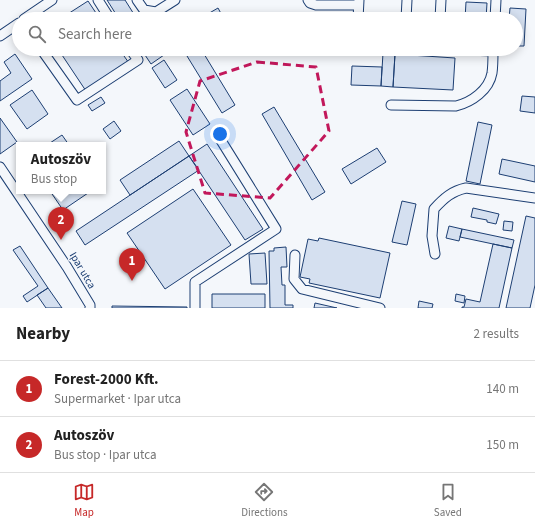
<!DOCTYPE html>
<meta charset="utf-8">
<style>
body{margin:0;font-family:"Source Sans 3",sans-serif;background:#f6f6f6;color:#222}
.you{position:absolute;left:220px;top:134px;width:14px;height:14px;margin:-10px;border:3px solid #fff;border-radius:50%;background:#1a73e8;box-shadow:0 0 0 6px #1a73e833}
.badge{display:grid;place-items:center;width:26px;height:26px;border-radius:50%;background:#c62828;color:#fff;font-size:13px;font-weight:700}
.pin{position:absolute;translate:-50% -33px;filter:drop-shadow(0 1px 2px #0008)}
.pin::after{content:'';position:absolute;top:21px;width:14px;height:12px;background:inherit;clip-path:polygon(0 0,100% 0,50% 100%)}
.popup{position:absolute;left:16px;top:142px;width:90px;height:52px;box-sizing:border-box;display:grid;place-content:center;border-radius:0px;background:#fff;filter:drop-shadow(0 1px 3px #0005);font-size:13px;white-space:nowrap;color:#767676}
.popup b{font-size:15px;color:#222}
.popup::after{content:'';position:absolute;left:50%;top:100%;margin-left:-8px;border:8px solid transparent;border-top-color:#fff}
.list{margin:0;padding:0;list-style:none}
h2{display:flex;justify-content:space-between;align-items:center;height:52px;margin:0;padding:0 16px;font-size:17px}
h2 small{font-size:13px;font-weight:400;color:#767676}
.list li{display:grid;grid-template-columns:26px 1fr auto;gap:12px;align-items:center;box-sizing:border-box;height:56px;padding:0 16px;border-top:1px solid #e0e0e0}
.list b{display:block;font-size:15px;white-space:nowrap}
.list p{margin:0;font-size:13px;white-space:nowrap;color:#767676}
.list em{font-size:13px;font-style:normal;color:#767676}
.icon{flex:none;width:22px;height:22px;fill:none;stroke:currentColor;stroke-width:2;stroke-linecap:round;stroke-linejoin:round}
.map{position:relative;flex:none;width:535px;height:308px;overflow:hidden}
.search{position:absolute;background:#fff;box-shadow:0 2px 10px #0003;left:12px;right:12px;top:12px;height:44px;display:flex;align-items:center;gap:10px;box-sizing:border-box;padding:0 14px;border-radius:22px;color:#767676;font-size:15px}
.sheet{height:164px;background:#fff}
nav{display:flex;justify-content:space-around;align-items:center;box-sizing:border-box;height:56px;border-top:1px solid #e0e0e0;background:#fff;font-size:11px;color:#767676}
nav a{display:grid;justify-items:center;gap:2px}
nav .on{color:#c62828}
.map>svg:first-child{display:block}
</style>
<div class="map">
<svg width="535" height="308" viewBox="0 0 535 308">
<rect width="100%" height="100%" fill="#f4f7fb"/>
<path fill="#d5e0f0" stroke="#1d3f73" d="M107,0H125L137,19H119Z
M88,1L100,19H60Z
M466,2L487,3L486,19H465Z
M218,8L224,19H208L206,15Z
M510,8L526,9L524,46H516V19H509Z
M58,49H119L129,63L86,91Z
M141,49H160L164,55L151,64Z
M199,49H201L235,105L222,113L187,56Z
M383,53L395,54L393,87L381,86Z
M15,54L32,79L0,101V81L11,73L4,62Z
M395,54L455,58L453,90L393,87Z
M164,60L177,80L165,88L152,68Z
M352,66L382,67L381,86L351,85Z
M187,89L210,124L193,135L170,100Z
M32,90L48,114L27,129L10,105Z
M522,96L535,97V113L520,111Z
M101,97L105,103L92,111L88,105Z
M274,107L325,192L312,200L262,114Z
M0,118L17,142L0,154Z
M114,121L121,131L110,139L103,129Z
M478,122L492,125L480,184L466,181Z
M62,135L69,145H47Z
M179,141L189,156L130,195L120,180Z
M207,144L263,229L245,240L189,156Z
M377,148L386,162L351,184L342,169Z
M189,156L199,170L85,245L76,231Z
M502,159L535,166V182L499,174Z
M193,189L231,245L165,289L127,233Z
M50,191H91L63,210Z
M402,201L416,204L407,245L392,242Z
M473,208L499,214L496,224L487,222V220L471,217Z
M526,216L535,218V285L530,308H506Z
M504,221L513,222L512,231L503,230Z
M449,226L462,229L459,241L446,238Z
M462,229L514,240L512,248L460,237Z
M319,238L390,253L380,298L309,283L310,279L300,277L308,239L318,241Z
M493,244L512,248L499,308H462V307H464L466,299L480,302Z
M20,246L48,288L27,302L23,296L38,286L13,250Z
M286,247L287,267H281L282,285H285V305H293V308H270L269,251H274V248Z
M265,253L267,284H251L249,254Z
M48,288L62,308H46L37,295Z
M212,294H265V308H212Z
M456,294L465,296L464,303L455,301Z
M419,301L433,304L432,308H418Z
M315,303L337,308H314Z
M112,306L187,307V308H112Z"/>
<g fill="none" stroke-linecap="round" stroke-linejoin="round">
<defs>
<path id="minor" d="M98,0L110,19
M137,0L144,10L156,12L175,0
M308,0L310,3L316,5H358
M24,19L52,0
M358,19L359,0
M406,19L407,0
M440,19L441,0
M495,19L496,0
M0,36L19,23
M41,49L77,100L138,60L130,49
M442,49L493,51V49
M391,105L456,106C472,102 489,90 492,73C493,66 493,58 493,51
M0,167L67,267L90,305V308
M435,254L432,236L434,209C444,198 452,191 466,188L535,198
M295,255L294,279L302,289L380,308
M195,308V282L276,229L217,134"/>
</defs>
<use href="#minor" stroke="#1d3f73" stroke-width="11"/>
<use href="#minor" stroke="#f4f7fb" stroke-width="9"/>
</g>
<path fill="none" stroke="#c2185b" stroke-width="3" stroke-dasharray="8 5" stroke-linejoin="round" d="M257,62L316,67L329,131L270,198L205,193L186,132L200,81Z"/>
<g text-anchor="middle" stroke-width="3" stroke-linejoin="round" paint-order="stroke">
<g font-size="11" fill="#1d3f73" stroke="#f4f7fb">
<text transform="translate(83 270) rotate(59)" y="4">Ipar utca</text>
</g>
</g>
</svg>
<div class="you"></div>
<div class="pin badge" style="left:132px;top:281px">1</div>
<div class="pin badge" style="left:61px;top:240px">2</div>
<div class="popup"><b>Autoszöv</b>Bus stop</div>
<div class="search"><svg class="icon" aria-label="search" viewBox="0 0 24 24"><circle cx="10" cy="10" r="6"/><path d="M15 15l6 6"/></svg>Search here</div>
</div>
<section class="sheet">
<h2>Nearby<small>2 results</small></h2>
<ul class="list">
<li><span class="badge">1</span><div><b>Forest-2000 Kft.</b><p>Supermarket · Ipar utca</p></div><em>140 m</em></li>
<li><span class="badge">2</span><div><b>Autoszöv</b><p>Bus stop · Ipar utca</p></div><em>150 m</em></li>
</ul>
</section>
<nav>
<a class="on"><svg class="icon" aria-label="map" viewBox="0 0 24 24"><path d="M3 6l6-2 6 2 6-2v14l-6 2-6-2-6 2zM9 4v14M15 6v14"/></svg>Map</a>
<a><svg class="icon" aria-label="directions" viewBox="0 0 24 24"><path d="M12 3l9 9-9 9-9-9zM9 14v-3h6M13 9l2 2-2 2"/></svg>Directions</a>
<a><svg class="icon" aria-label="saved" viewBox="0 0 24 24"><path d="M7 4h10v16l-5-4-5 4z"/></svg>Saved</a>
</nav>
